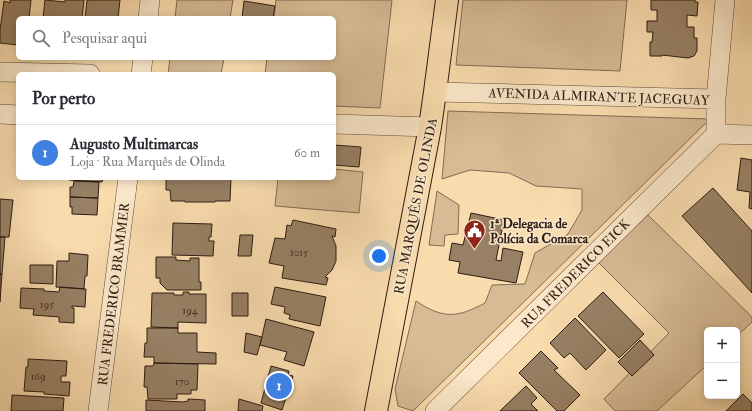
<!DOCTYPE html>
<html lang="pt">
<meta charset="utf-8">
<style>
body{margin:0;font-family:"IM FELL Double Pica",serif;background:#f2f2f3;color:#2b2b33}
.controls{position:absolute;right:12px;bottom:12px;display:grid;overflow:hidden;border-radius:6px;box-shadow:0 2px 10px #0003}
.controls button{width:36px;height:36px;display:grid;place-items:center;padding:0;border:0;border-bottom:1px solid #e1e1e2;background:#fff;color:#2b2b33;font:20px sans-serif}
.you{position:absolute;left:379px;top:256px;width:14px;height:14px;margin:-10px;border:3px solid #fff;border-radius:50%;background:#1a73e8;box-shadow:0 0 0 6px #1a73e833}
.badge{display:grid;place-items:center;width:26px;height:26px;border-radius:50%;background:#8f2418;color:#fff;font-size:13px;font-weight:700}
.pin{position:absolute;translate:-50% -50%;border:2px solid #fff;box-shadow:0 1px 4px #0006}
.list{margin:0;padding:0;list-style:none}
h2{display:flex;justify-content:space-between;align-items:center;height:52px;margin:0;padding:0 16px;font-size:17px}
h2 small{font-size:13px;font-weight:400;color:#7c7c81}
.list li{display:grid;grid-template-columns:26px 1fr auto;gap:12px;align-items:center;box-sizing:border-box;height:56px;padding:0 16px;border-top:1px solid #e1e1e2}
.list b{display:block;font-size:15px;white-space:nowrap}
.list p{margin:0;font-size:13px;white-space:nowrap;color:#7c7c81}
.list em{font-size:13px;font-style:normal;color:#7c7c81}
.icon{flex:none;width:22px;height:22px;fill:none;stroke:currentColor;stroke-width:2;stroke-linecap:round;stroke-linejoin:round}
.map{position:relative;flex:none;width:752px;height:411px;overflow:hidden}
.search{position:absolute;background:#fff;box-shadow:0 2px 10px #0003;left:16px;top:16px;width:320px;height:44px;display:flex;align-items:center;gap:10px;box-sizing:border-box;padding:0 14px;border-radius:6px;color:#7c7c81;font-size:15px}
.panel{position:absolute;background:#fff;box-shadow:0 2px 10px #0003;left:16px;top:72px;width:320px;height:108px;border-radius:6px}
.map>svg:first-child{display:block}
</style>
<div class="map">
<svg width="752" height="411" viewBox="0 0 752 411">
<rect width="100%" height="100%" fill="#f9dcae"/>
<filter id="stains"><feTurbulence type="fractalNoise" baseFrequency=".005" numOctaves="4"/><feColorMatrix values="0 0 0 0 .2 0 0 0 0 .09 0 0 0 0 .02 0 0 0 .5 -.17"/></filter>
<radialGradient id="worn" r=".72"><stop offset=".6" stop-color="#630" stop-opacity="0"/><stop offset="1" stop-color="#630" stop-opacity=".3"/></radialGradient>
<path fill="#d6bb94" stroke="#826c54" d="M177,0H233L230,18H175Z
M276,0H392L380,108L334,106V74H265L267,58H334V18H274Z
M463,0H627L620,71L456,65Z
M170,58H224L221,74H168Z
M448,111L710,119L413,411L398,406L395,389L416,301C443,319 457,318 485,303L492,285L525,284L535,253L568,234L582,210V189L536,186L509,173L470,170L442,179Z
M334,169L363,172L359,213L275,206L278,178H334Z
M437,191L459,205L458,234L445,235L444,246L429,245Z
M648,215L752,317V322L737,336V330H707V365L657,411H615L604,399L669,333L598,262Z"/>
<path fill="#978064" stroke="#2d1c13" d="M10,0H31L29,18H18V45L0,43V30L4,1L10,3Z
M45,0L65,2V0H84L82,18L70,17V18H43Z
M87,0H120L118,18H85Z
M651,0H695V2H698L697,16L687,15V27H694V38H697V51L694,56L688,58L662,55V56H650V42H652L653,32H647V21H657V10H651Z
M244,1L275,6L273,18H242Z
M334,145L361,147L359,167L334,165Z
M741,158L752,160V209L749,208L750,192L737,190Z
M70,178H103L102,182L69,180Z
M166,178H231L230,201H215V202H185V201H171L170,190H166Z
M74,181L99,182L98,198L70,197V187H73Z
M713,188L752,231V293L682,216Z
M70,197L98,198L97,215L72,214V207H70Z
M0,199L13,200L9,237H0Z
M471,213L504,220L496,260L501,261L503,248L523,252L516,283L458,273L460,262L449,260L452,243L463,245Z
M293,220L336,229L335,237L332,236L336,246V261L332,270L325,277L328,278L326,285L282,278L284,266L269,263L275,238L285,239L287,225L291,226Z
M173,223L212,224L211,237H209V241H214L213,256L172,255Z
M240,235H253L251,256H238Z
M0,237H5L2,274H0Z
M69,253L88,255L87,276H85L84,289L56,287L57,261H69Z
M156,257H176V260L190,261V258H199V282H201V290H167L160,283V278H156Z
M30,265H53V284L30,283Z
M0,274H2L0,302Z
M60,287L86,289L85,307L72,306V308H74V323L59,322V317L33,315L34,309L20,308L21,288L44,289V291L59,292Z
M275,287L326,297L320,326L289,319L290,315L284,313L285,307L271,304Z
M183,292H189V294H206V323L178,322V328L151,327L152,293H174V295H183Z
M603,292L644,334L619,358L578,316Z
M232,293H248V316H232Z
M575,318L606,350L586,370L570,353L564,358L550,343Z
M266,319L314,332L304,366L284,360L287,352L260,345Z
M147,328H178V333H197V352L216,353V364L154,363V357H144L145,343H147Z
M246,333L262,337L257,355L244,352Z
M640,340L654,355L632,376L618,362Z
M541,351L558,368L554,370L580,395L564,411H557L519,373Z
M28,359L67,361L66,376H61V382H70L69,396L44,394V392L24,391L26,367H28Z
M154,363L198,364L197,390H191V394H177V399H148L147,387H144L145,366H153Z
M271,366L289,371L288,375L293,376L282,410L261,403Z
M526,386L537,398L531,404L538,411H500Z
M743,394L752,403V411H726Z
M12,395L64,398L63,411H11Z
M188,399L205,400V411H146V400L183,402L188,401Z
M239,399L263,406L262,411H238Z"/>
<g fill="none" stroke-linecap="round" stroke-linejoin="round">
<defs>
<path id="minor" d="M725,0L716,99V134L752,135
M148,18L150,0
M0,72L90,74
M141,74L143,58
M435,92L716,99
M0,114L18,115
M334,124L430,127
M98,411L128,178
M435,411L716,134"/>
<path id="major" d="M376,411L430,127L435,92L447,0"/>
</defs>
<use href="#minor" stroke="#604c3a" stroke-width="20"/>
<use href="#major" stroke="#2d1c13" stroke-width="24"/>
<use href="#minor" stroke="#fbe8ca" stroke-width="19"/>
<use href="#major" stroke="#f9dcae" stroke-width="22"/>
</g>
<defs>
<symbol id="civic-pin" viewBox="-11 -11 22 30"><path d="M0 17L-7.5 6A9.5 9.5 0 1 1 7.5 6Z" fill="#8f2418" stroke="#fbe8ca"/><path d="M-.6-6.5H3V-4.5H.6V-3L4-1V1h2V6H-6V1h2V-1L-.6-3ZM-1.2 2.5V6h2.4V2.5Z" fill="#fff"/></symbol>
</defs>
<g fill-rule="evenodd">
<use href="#civic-pin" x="462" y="218" width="25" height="34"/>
</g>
<g text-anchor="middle" stroke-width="3" stroke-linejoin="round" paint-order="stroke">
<g font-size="11" fill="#483527">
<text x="299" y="256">1015</text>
<text x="47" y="308">195</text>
<text x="190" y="314">194</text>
<text x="38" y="380">169</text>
<text x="182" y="385">170</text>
</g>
<g font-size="13" fill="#2d1c13" stroke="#fbe8ca">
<text transform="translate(599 96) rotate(2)" y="5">AVENIDA ALMIRANTE JACEGUAY</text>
<text transform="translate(415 206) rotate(-79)" y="5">RUA MARQUÊS DE OLINDA</text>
<text transform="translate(575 273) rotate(-45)" y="5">RUA FREDERICO EICK</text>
<text transform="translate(113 294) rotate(-83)" y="5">RUA FREDERICO BRAMMER</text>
</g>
<g font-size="13" font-weight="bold" fill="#2d1c13" stroke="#fbe8ca" text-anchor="start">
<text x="490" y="228">1ª Delegacia de<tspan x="490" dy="15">Polícia da Comarca</tspan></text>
</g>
</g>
<rect width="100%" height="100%" filter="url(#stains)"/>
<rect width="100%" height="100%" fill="url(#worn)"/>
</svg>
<div class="controls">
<button>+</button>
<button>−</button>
</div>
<div class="you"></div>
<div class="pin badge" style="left:279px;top:386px;background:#3f7fe0">1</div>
<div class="search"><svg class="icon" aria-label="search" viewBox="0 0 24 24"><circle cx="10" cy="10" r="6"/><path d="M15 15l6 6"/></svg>Pesquisar aqui</div>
<section class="panel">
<h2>Por perto<small></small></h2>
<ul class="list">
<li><span class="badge" style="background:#3f7fe0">1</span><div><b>Augusto Multimarcas</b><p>Loja · Rua Marquês de Olinda</p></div><em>60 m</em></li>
</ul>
</section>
</div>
